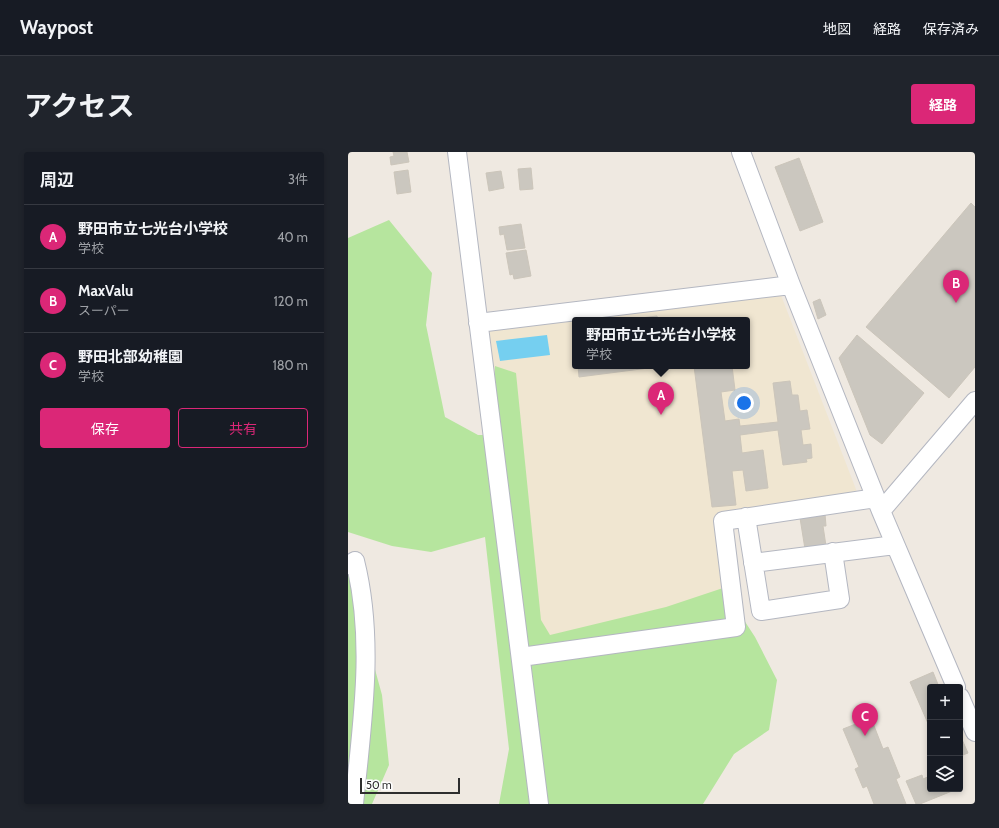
<!DOCTYPE html>
<html lang="ja">
<meta charset="utf-8">
<style>
body{margin:0;font-family:Cabin,"Noto Sans JP",sans-serif;background:#20242c;color:#f1f3f6}
.controls{position:absolute;right:12px;bottom:12px;display:grid;overflow:hidden;border-radius:4px;box-shadow:0 2px 6px #0003}
.controls button{width:36px;height:36px;display:grid;place-items:center;padding:0;border:0;border-bottom:1px solid #363941;background:#171b24;color:#f1f3f6;font:20px sans-serif}
.scale{position:absolute;left:12px;bottom:10px;width:100px;box-sizing:border-box;padding-left:4px;border:2px solid #2e2e2e;border-top:0;font-size:11px;line-height:14px;white-space:nowrap;color:#2e2e2e;-webkit-text-stroke:3px #fff;paint-order:stroke}
.you{position:absolute;left:396px;top:251px;width:14px;height:14px;margin:-10px;border:3px solid #fff;border-radius:50%;background:#1a73e8;box-shadow:0 0 0 6px #1a73e833}
.badge{display:grid;place-items:center;width:26px;height:26px;border-radius:50%;background:#db2777;color:#fff;font-size:13px;font-weight:700}
.pin{position:absolute;translate:-50% -33px;filter:drop-shadow(0 1px 2px #0008)}
.pin::after{content:'';position:absolute;top:21px;width:14px;height:12px;background:inherit;clip-path:polygon(0 0,100% 0,50% 100%)}
.popup{position:absolute;left:224px;top:165px;width:178px;height:52px;box-sizing:border-box;display:grid;place-content:center;border-radius:4px;background:#171b24;filter:drop-shadow(0 1px 3px #0005);font-size:13px;white-space:nowrap;color:#9ea1a6}
.popup b{font-size:15px;color:#f1f3f6}
.popup::after{content:'';position:absolute;left:50%;top:100%;margin-left:-8px;border:8px solid transparent;border-top-color:#171b24}
.list{margin:0;padding:0;list-style:none}
h2{display:flex;justify-content:space-between;align-items:center;height:52px;margin:0;padding:0 16px;font-size:17px}
h2 small{font-size:13px;font-weight:400;color:#9ea1a6}
.list li{display:grid;grid-template-columns:26px 1fr auto;gap:12px;align-items:center;box-sizing:border-box;height:64px;padding:0 16px;border-top:1px solid #363941}
.list b{display:block;font-size:15px;white-space:nowrap}
.list p{margin:0;font-size:13px;white-space:nowrap;color:#9ea1a6}
.list em{font-size:13px;font-style:normal;color:#9ea1a6}
.actions{display:flex;gap:8px;padding:12px 16px}
.actions a{flex:1;padding:9px 0;border:1px solid #db2777;border-radius:4px;text-align:center;font-size:14px;color:#db2777}
.actions .main{background:#db2777;color:#fff}
.icon{flex:none;width:22px;height:22px;fill:none;stroke:currentColor;stroke-width:2;stroke-linecap:round;stroke-linejoin:round}
.map{position:relative;flex:none;width:627px;height:652px;overflow:hidden;border-radius:4px}
header{display:flex;align-items:center;gap:24px;box-sizing:border-box;height:56px;padding:0 20px;background:#171b24;border-bottom:1px solid #363941}
header strong{font-size:19px}
nav{display:flex;gap:22px;margin-inline-start:auto;font-size:14px}
.intro{display:flex;align-items:center;justify-content:space-between;box-sizing:border-box;height:96px;padding:0 24px}
h1{margin:0;font-size:28px}
.button{padding:10px 18px;border-radius:4px;background:#db2777;color:#fff;font-size:14px;font-weight:700}
main{display:flex;gap:24px;padding:0 24px}
aside{flex:1;background:#171b24;border-radius:4px;box-shadow:0 2px 6px #0003}
.map>svg:first-child{display:block}
</style>
<header>
<strong>Waypost</strong>
<nav><a>地図</a><a>経路</a><a>保存済み</a></nav>
</header>
<div class="intro"><h1>アクセス</h1><a class="button">経路</a></div>
<main>
<aside>
<h2>周辺<small>3件</small></h2>
<ul class="list">
<li><span class="badge">A</span><div><b>野田市立七光台小学校</b><p>学校</p></div><em>40 m</em></li>
<li><span class="badge">B</span><div><b>MaxValu</b><p>スーパー</p></div><em>120 m</em></li>
<li><span class="badge">C</span><div><b>野田北部幼稚園</b><p>学校</p></div><em>180 m</em></li>
</ul>
<div class="actions"><a class="main">保存</a><a>共有</a></div>
</aside>
<div class="map">
<svg width="627" height="652" viewBox="0 0 627 652">
<rect width="100%" height="100%" fill="#efe9e1"/>
<path fill="#f0e6d1" fill-rule="evenodd" d="M431,138L511,345L368,365L382,469L183,500L139,176ZM227,168H399V214H227Z"/>
<path fill="#b6e59e" d="M41,68L84,121L78,173L97,265L130,283H144L147,214L168,221L193,468L202,483L318,455L375,436L407,485L429,528L421,578L386,602L355,652H151L161,597L137,385L83,400L44,394L0,380V86Z
M0,419L34,543L41,613L24,652H0Z"/>
<path fill="#75cff0" d="M199,183L202,203L152,209L148,189Z"/>
<path fill="#cbc7bf" stroke="#cbc5ba" d="M45,0H59L61,10L43,13L42,5L46,4Z
M451,6L475,70L452,79L427,15Z
M183,16L185,37L172,38L170,17Z
M60,18L63,40L49,42L46,20Z
M153,19L156,36L141,39L138,21Z
M623,51L627,55V215L601,246L518,175Z
M173,72L177,96L159,98L156,82L152,83L151,75Z
M178,98L183,124L166,127L165,122L162,123L158,101Z
M472,147L478,163L470,167L465,150Z
M309,164L310,168H277Z
M509,183L576,241L534,292L522,283L491,206Z
M230,214H316L231,225Z
M346,214H384L387,238L373,240L377,269L391,267L392,274L430,270L425,231L442,229L444,243H450L452,259L459,258L462,277L453,278L455,293L463,292L464,306L458,307L459,310L435,313L430,278L392,283L394,301L415,298L420,336L398,339L395,318L384,319L388,353L364,355Z
M477,362L478,374H475L478,394L457,397L452,366Z
M585,520L591,535H582V576L562,530Z
M523,566L535,597L540,595L552,625L548,627L558,652H526L519,634L515,636L507,617L511,615L495,577Z
M612,583L620,601L612,604Z
M574,623L575,627L582,624V637H609L572,652H568L558,629Z"/>
<g fill="none" stroke-linecap="round" stroke-linejoin="round">
<defs>
<path id="minor" d="M109,0L191,652
M393,0L443,133L533,359L608,535
M130,171L443,133
M533,359L627,249
M398,365L413,459L492,447L485,400
M405,411L547,393
M0,413L7,409C27,489 14,572 6,652
M173,505L388,475L375,369L528,346
M612,545L627,580"/>
</defs>
<use href="#minor" stroke="#b4b7c1" stroke-width="20"/>
<use href="#minor" stroke="#fff" stroke-width="18"/>
</g>
</svg>
<div class="controls">
<button>+</button>
<button>−</button>
<button><svg class="icon" aria-label="layers" viewBox="0 0 24 24"><path d="M12 4l9 5-9 5-9-5zM3 14l9 5 9-5"/></svg></button>
</div>
<div class="scale">50 m</div>
<div class="you"></div>
<div class="pin badge" style="left:313px;top:263px">A</div>
<div class="popup"><b>野田市立七光台小学校</b>学校</div>
<div class="pin badge" style="left:608px;top:151px">B</div>
<div class="pin badge" style="left:517px;top:584px">C</div>
</div>
</main>
